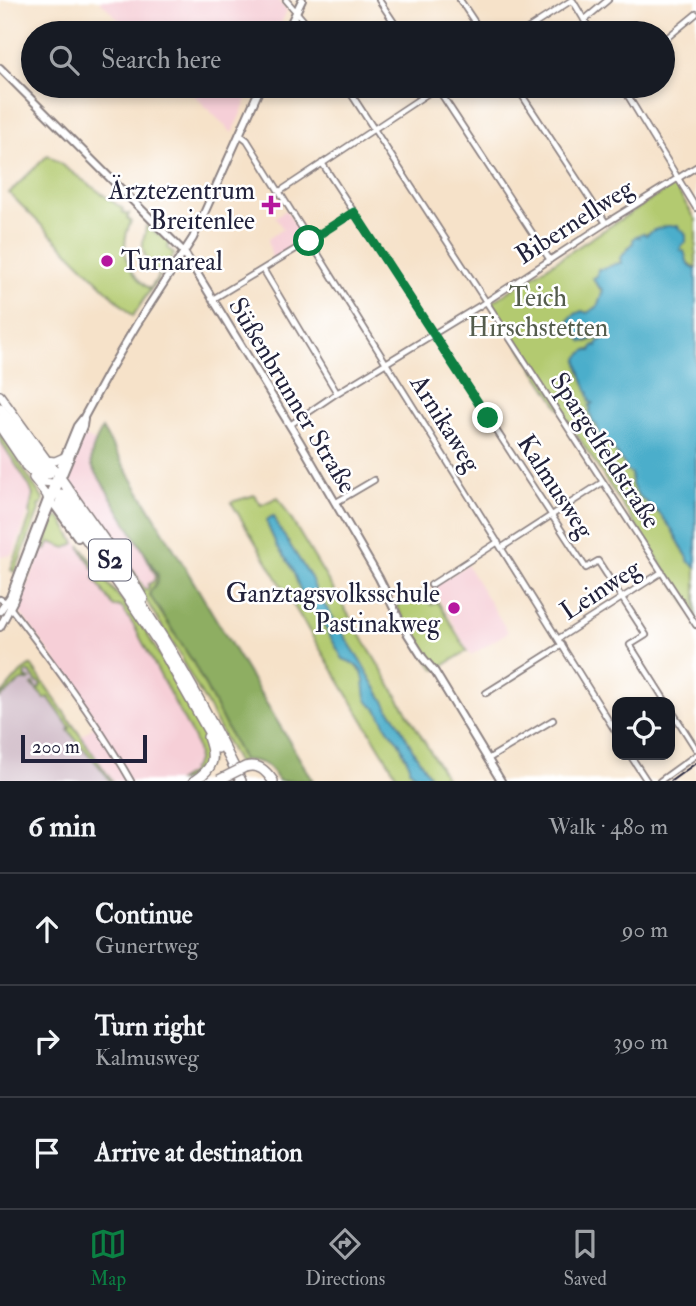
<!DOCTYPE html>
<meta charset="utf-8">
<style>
body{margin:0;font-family:"IM FELL Double Pica",serif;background:#242831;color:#f1f3f6}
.controls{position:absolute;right:21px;bottom:21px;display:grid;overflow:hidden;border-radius:14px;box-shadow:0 4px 10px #0003}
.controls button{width:63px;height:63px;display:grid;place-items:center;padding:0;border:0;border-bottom:2px solid #363941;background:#171b24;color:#f1f3f6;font:35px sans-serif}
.scale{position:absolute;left:21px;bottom:18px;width:126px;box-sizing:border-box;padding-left:7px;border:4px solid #22223b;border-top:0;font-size:19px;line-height:24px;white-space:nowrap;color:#22223b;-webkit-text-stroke:5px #fff;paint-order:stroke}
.stop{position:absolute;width:21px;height:21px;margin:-16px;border:5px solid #0b8043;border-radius:50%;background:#fff}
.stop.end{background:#0b8043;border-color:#fff;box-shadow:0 2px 7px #0008}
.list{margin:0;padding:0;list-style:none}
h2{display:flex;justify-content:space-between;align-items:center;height:91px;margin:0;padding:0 28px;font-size:30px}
h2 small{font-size:23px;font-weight:400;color:#9ea1a6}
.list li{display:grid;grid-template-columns:46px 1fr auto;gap:21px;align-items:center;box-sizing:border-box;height:112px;padding:0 28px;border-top:2px solid #363941}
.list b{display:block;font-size:26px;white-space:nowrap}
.list p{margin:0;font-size:23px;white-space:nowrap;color:#9ea1a6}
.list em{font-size:23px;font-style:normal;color:#9ea1a6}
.icon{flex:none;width:38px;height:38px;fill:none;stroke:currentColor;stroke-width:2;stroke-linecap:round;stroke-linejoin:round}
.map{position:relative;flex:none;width:696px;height:781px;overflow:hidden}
.search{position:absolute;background:#171b24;box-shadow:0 4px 10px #0003;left:21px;right:21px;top:21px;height:77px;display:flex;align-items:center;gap:18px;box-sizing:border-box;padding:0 24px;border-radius:38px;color:#9ea1a6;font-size:26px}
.sheet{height:427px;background:#171b24}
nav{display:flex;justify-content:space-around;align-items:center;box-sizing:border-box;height:98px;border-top:2px solid #363941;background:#171b24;font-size:19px;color:#9ea1a6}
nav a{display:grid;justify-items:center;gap:4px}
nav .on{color:#0b8043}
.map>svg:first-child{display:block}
</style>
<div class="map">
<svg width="696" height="781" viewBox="0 0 696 781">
<rect width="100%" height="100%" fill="#fff"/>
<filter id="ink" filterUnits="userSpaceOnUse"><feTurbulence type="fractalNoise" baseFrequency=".0143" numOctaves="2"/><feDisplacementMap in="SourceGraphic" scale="14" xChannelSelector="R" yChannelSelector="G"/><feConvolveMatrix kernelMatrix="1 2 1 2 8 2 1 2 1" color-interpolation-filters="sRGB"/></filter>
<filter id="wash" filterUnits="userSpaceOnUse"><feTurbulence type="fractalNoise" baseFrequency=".00686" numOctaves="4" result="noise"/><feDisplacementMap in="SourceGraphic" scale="28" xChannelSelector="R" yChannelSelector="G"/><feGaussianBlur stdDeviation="1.57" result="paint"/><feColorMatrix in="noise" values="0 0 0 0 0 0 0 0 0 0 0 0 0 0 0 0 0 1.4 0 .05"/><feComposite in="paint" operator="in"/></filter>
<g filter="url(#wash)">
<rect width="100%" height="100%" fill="#f6e2c9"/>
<path fill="#f6cfd7" d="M99,0H278L287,10L277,33H132Z
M185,86H253L232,133Z
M286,210L304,239L303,241L272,260L268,239L283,229L275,217Z
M0,435L38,493L32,502L14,553L8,556H0Z
M83,436L96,442L91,451V461L158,575L156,583L141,593L102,527L96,524L68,484L70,483L69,477L72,462Z
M58,516L100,572L99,574L134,626L194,739L198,752L196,763L191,769L192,772L178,781H113L82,736L98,723L49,652L17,609L54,521Z
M467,565L508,632L471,655L432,586Z"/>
<path fill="#d1bdc9" d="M31,665L88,744L112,781H0V692L2,694L21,672Z"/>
<path fill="#b3ca6f" stroke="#6a7655" stroke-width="2" d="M48,155L123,209L122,211L127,215L129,214L127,218L131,221C119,247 126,273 150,289L160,274C150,266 142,257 143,243C144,236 146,232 146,226L169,242L168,248L174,254L173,256L133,316L9,193Z
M674,185L696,220V269L690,264L688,265L680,250L682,245L679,229C661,230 644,230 631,245C627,249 625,254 620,258L622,263L599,271L595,282L600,289L604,290L597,307L587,313L582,311L570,320C569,332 578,336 587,342L599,337L605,339L578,359L579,369L593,402L591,410L597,426L631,473L638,495L660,514L671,528L684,552L696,567V618L491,303Z
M0,433L43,499L42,505H39L38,507L40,508L15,572L11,570L31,515L29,513L33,495L30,487L0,440Z
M255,495L261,505L278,497L448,781H433L414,752L395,717L389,710L361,662L326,607L319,599L311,578L277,525L274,516L267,520L268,526L277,546L291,566L301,592L317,613L343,659L353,662L364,675L377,708L388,729L399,742L404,755L421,781H400L231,502Z
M58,516L61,518L75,543L66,548L50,542L46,550L43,549L54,521Z
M105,524L121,552L124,551L125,557L145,590L149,588L148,585L155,580L156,576L141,546L158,575V580L149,594L193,662L243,760L238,764L208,706L182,661V657C153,616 131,571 103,530L102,527Z
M80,545L109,585L126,605L127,608L143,627L202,727L210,748V761C200,773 195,781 178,781L192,772L191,770C201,760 198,751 194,739L134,626L122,608L118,606L114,607L94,578L98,572H96L82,551Z
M423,590L431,605L438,602L467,651L436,670L431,665L396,606Z
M31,665L112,781H110C98,762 81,748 68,730L70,728L48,697L45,699L32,685L34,684L36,689H39L41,684L36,681L30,672H27L25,674L26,679H30L28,681H21L0,698V692L2,694L21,672Z"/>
<path fill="#8eae62" stroke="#58684e" stroke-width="2" d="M102,429L313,781H279C268,764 264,761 243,760L193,662L149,594L158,580V575L92,466C89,452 96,441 102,429Z"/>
<path fill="#4baecb" stroke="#366883" stroke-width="2" d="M667,226H678L679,229L682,230L686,235V242L682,245L680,250L684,251L688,264L696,269V567L688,561V558L671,528L660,514L638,495L632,485L631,473L624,469L626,466C620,460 616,451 610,445C603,438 599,436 597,426L593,422L589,411L591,409L589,406L593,403L589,401L590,398L588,395L589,393C585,387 584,383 582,376C579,362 572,360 587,350L591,351L594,345L597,346L598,341L605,339L598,337L583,342C574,331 557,320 582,311L587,313L597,307L603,290L597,285L593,278L597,276L598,269C607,270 612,263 621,263L620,258L633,243V239L636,236L639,237L638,235L643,233L646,235L654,230Z
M274,516L277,525L311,578L319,599L326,607L361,662L389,710L395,717L414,752L433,781H421L409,769V764L399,742L388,729L377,709C352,697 380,671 343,659L317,613L301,592L291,566L277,546L268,526L267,520L271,517Z"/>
</g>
<g filter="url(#ink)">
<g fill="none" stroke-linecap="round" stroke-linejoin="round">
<defs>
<path id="street" d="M286,0L304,21L312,33
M379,0L401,33
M460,0L482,33
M573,1L592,33
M584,20L608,0
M521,33L572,0
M663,41L696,14
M346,86L696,625
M436,86L550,260
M516,86L606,223
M622,86L696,208
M239,134L247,140L617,734
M322,163L586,568L598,561L646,635L630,645L666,702
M279,192L439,86
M263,269L337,393
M213,299L309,241L354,212
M290,425L337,393L481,305L606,223L696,167
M335,503L374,480
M501,548L603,482
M431,585L498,542
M0,599L6,602C50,659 95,718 131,781
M558,639L662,572
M486,693L562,645
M670,708L696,749
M630,755L647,781
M488,759L553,720
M660,781L696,755"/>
<path id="secondary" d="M286,33L302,0
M0,68L184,252L300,442L379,578L402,625L423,658L435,672L501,781
M51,501L78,538
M0,611L10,597L48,497L77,426L84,417L109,371L137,324L193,238L261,86
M0,627L14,600L45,518L83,426L84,419"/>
<path id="primary" d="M0,395L61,479L53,483L42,482L25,466
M0,428L27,468
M46,460L55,461L64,457
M33,478L48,497"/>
<path id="highway" d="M0,408L49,474
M0,419L43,478
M61,479L129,575L143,599
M48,497C56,492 64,494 73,497
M66,498C95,539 125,579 152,621C186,672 214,726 241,781
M60,502L129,599L158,642L218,748
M245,767C259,763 266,771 273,781
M194,781C214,768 216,759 208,737"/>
</defs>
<use href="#street" stroke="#8c8282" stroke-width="8"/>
<use href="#secondary" stroke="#8c8282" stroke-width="10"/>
<use href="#primary" stroke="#8c8282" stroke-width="10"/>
<use href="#highway" stroke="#8c8282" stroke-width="12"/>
<use href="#street" stroke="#fff" stroke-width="4.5"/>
<use href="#secondary" stroke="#fff" stroke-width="6"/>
<use href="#primary" stroke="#fff" stroke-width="7"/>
<use href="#highway" stroke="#fff" stroke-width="9"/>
<path stroke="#22223b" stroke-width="2" d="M671,781L696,763"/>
<defs>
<path id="highway-bridge" d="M219,780L245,767"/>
</defs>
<use href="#highway-bridge" stroke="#8c8282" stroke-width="12" stroke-linecap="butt"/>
<use href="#highway-bridge" stroke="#fff" stroke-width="9"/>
</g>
</g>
<g fill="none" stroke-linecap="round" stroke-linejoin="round" filter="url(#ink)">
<path stroke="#0b8043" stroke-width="9" d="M309,241L354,212L488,418"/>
</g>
<g fill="#b5179e" stroke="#fff" stroke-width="2.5">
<path d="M267.5 194.5h7v7h7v7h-7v7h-7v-7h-7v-7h7z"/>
<circle cx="107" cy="261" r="7"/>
<circle cx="454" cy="608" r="7"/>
</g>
<g text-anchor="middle" stroke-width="5" stroke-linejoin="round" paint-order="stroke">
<rect fill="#fff" stroke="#646476" stroke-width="2" x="89" y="539.5" width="42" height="41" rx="5"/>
<g font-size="24" font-weight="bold" fill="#22223b">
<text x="110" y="568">S2</text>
</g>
<g font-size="26" fill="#22223b" stroke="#fff" text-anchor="end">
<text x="255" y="199">Ärztezentrum<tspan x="255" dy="30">Breitenlee</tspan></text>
<text x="121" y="270" text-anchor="start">Turnareal</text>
<text x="440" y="602">Ganztagsvolksschule<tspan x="440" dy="30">Pastinakweg</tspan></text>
</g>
<g font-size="26" fill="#22223b" stroke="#fff">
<text transform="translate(574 221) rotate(-33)" y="9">Bibernellweg</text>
<text transform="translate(293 395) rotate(59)" y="9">Süßenbrunner Straße</text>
<text transform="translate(446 423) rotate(58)" y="9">Arnikaweg</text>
<text transform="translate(606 450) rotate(57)" y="9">Spargelfeldstraße</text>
<text transform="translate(556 486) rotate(57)" y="9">Kalmusweg</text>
<text transform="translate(600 589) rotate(-33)" y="9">Leinweg</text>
</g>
<g font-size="26" fill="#555d4d" stroke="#fff">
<text x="538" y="306">Teich<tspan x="538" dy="30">Hirschstetten</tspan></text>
</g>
</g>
</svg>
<div class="controls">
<button><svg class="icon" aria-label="locate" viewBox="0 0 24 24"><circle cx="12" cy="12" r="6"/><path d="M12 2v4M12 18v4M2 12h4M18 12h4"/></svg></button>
</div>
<div class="scale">200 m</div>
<div class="stop" style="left:309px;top:241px"></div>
<div class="stop end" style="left:488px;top:418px"></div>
<div class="search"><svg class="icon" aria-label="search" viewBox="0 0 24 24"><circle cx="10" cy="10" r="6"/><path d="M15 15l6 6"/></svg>Search here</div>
</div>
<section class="sheet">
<h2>6 min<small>Walk · 480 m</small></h2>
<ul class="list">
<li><svg class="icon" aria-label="ahead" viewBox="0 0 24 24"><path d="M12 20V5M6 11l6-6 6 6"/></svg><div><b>Continue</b><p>Gunertweg</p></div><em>90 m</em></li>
<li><svg class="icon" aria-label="right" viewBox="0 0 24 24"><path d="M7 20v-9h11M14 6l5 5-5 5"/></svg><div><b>Turn right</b><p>Kalmusweg</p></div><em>390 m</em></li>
<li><svg class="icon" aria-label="arrive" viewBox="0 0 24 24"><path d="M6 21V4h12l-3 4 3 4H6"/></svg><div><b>Arrive at destination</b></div></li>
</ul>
</section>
<nav>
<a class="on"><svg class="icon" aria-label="map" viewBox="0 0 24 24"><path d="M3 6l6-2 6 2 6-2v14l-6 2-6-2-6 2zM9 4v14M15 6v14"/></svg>Map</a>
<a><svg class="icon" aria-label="directions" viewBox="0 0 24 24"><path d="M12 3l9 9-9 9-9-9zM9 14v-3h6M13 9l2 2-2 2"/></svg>Directions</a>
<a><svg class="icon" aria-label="saved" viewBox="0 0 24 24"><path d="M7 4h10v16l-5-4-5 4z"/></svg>Saved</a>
</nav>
